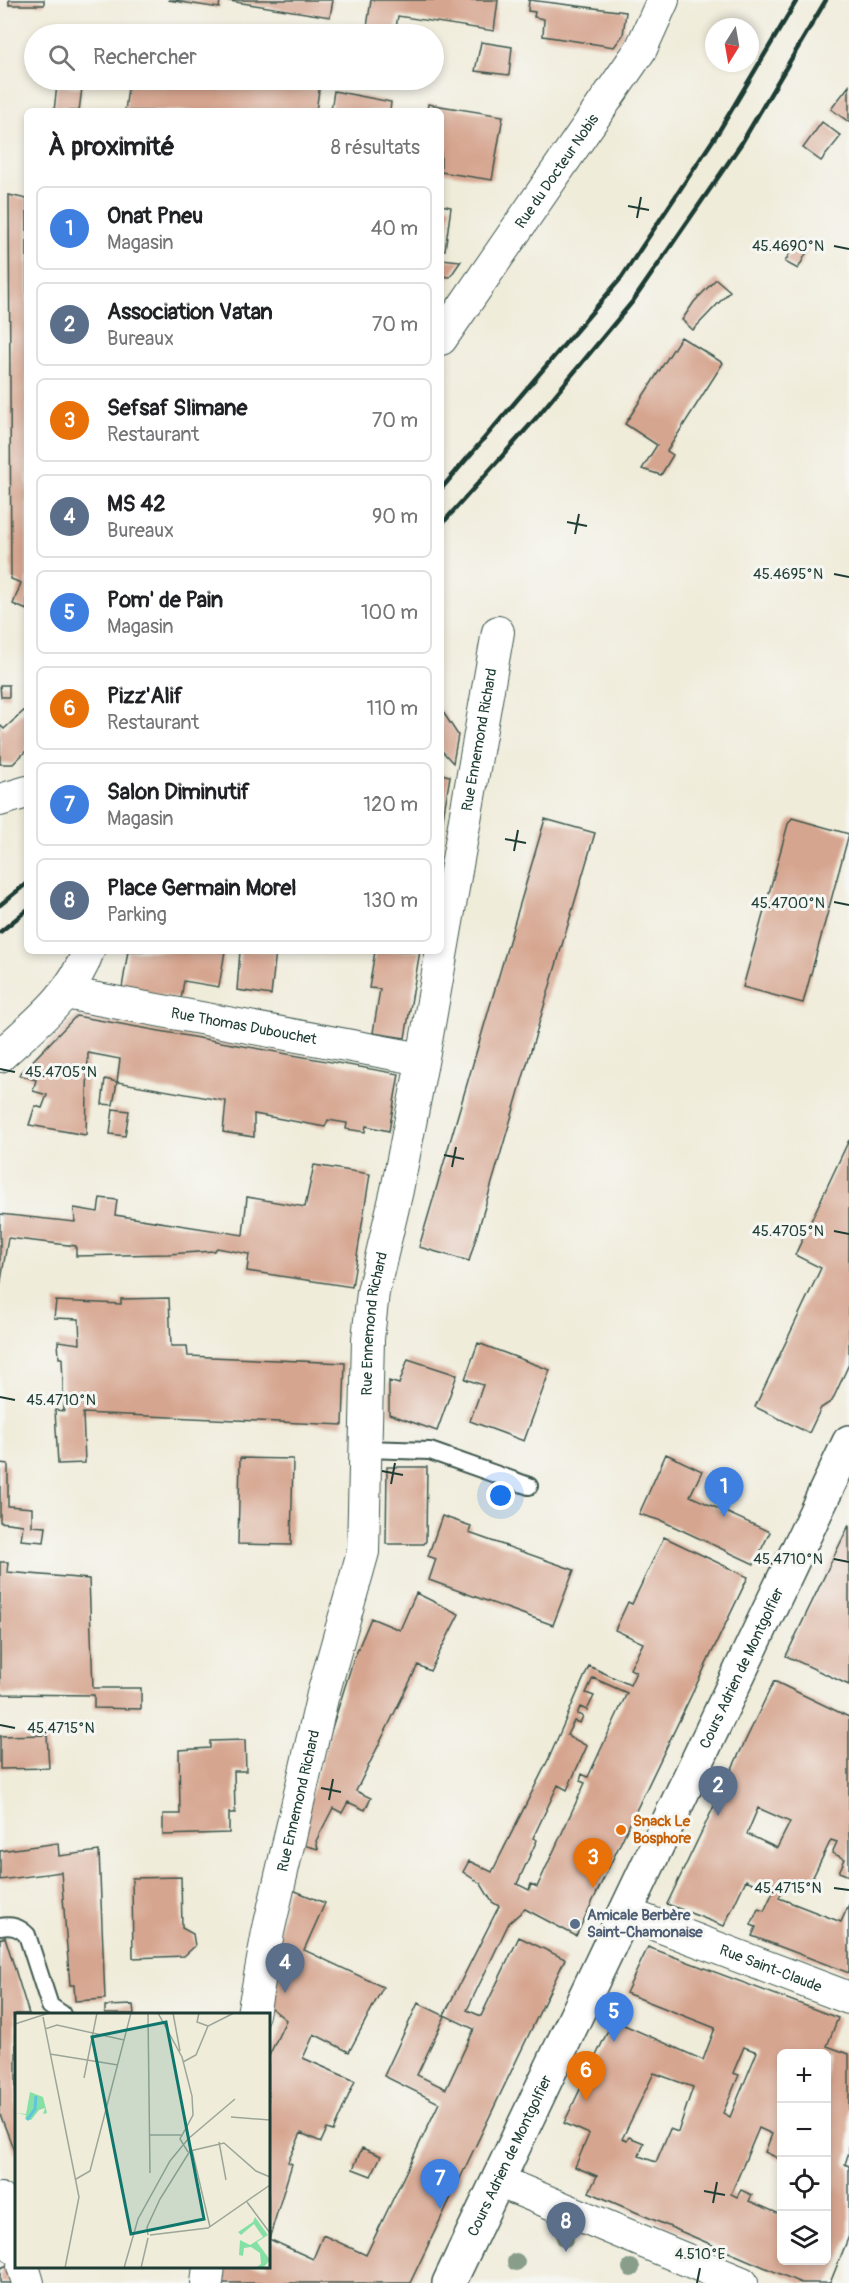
<!DOCTYPE html>
<html lang="fr">
<meta charset="utf-8">
<style>
body{margin:0;font-family:Pangolin,sans-serif;background:#f2f2f2;color:#202124}
.controls{position:absolute;right:18px;bottom:18px;display:grid;overflow:hidden;border-radius:9px;box-shadow:0 3px 9px #0003}
.controls button{width:54px;height:54px;display:grid;place-items:center;padding:0;border:0;border-bottom:2px solid #e0e0e0;background:#fff;color:#202124;font:30px sans-serif}
.compass{position:absolute;left:705px;top:18px;width:54px;height:54px;border-radius:50%;background:#fff;box-shadow:0 3px 9px #0003;rotate:191deg}
.you{position:absolute;left:501px;top:1496px;width:21px;height:21px;margin:-15px;border:4px solid #fff;border-radius:50%;background:#1a73e8;box-shadow:0 0 0 9px #1a73e833}
.badge{display:grid;place-items:center;width:39px;height:39px;border-radius:50%;background:#b45309;color:#fff;font-size:20px;font-weight:700}
.pin{position:absolute;translate:-50% -50px;filter:drop-shadow(0 2px 3px #0008)}
.pin::after{content:'';position:absolute;top:32px;width:21px;height:18px;background:inherit;clip-path:polygon(0 0,100% 0,50% 100%)}
.list{margin:0;padding:0;list-style:none}
h2{display:flex;justify-content:space-between;align-items:center;height:78px;margin:0;padding:0 24px;font-size:26px}
h2 small{font-size:20px;font-weight:400;color:#757577}
.list li{display:grid;grid-template-columns:39px 1fr auto;gap:18px;align-items:center;box-sizing:border-box;height:84px;margin:0 12px 12px;padding:0 12px;border:2px solid #e0e0e0;border-radius:9px}
.list b{display:block;font-size:22px;white-space:nowrap}
.list p{margin:0;font-size:20px;white-space:nowrap;color:#757577}
.list em{font-size:20px;font-style:normal;color:#757577}
.icon{flex:none;width:33px;height:33px;fill:none;stroke:currentColor;stroke-width:2;stroke-linecap:round;stroke-linejoin:round}
.map{position:relative;flex:none;width:849px;height:2283px;overflow:hidden}
.search{position:absolute;background:#fff;box-shadow:0 3px 9px #0003;left:24px;top:24px;width:420px;height:66px;display:flex;align-items:center;gap:15px;box-sizing:border-box;padding:0 21px;border-radius:33px;color:#757577;font-size:22px}
.panel{position:absolute;background:#fff;box-shadow:0 3px 9px #0003;left:24px;top:108px;width:420px;height:846px;border-radius:9px}
.map>svg:first-child{display:block}
</style>
<div class="map">
<svg width="849" height="2283" viewBox="0 0 849 2283">
<rect width="100%" height="100%" fill="#f6f6f2"/>
<filter id="ink" filterUnits="userSpaceOnUse"><feTurbulence type="fractalNoise" baseFrequency=".0167" numOctaves="2"/><feDisplacementMap in="SourceGraphic" scale="12" xChannelSelector="R" yChannelSelector="G"/><feConvolveMatrix kernelMatrix="1 2 1 2 8 2 1 2 1" color-interpolation-filters="sRGB"/></filter>
<filter id="wash" filterUnits="userSpaceOnUse"><feTurbulence type="fractalNoise" baseFrequency=".008" numOctaves="4" result="noise"/><feDisplacementMap in="SourceGraphic" scale="24" xChannelSelector="R" yChannelSelector="G"/><feGaussianBlur stdDeviation="1.35" result="paint"/><feColorMatrix in="noise" values="0 0 0 0 0 0 0 0 0 0 0 0 0 0 0 0 0 1.4 0 .05"/><feComposite in="paint" operator="in"/></filter>
<g filter="url(#wash)">
<rect width="100%" height="100%" fill="#f0ecda"/>
<g id="blocks">
<path fill="#d6a58f" fill-rule="evenodd" d="M9,0H44V5H9Z
M168,0H220L219,8Z
M223,0H333L330,17Z
M371,0H498L494,31L398,16L395,34H366Z
M529,0L626,12L623,35L614,47L543,36L544,19L534,17L535,12L528,11Z
M481,42L512,47L509,75L475,71Z
M129,80H293L320,83L316,111H125Z
M57,85L82,88L79,111H54Z
M849,86V122L831,109Z
M334,91L391,102L390,111H331Z
M428,104L503,116L492,180L441,172V111H427Z
M822,122L841,136L821,161L803,148Z
M9,195L27,199V610L13,604L21,583L11,579Z
M441,205L451,207L445,250H441Z
M797,239L810,246L798,269L785,262Z
M441,259L461,261L450,277L441,276Z
M716,279L730,291L693,330L682,320L694,302Z
M681,337L723,363L667,451L673,455L661,475L642,469L657,445L625,424Z
M0,685H9V697H1Z
M27,708V750L13,764H0V725L4,729Z
M441,709L458,735L453,763L441,750Z
M441,774L450,776L442,824H441Z
M792,818L849,834L803,1003L743,987L788,824Z
M545,819L595,833L469,1261L419,1247Z
M128,951H225L219,987L184,981L181,999L122,988Z
M240,951H276L271,995L237,990Z
M375,951H420L405,1038L373,1033L380,989L369,988Z
M76,1016L399,1074L389,1131L366,1126L365,1132L346,1129L347,1123L328,1120L325,1127L254,1114V1137L223,1132L226,1101L117,1082L120,1059L88,1053L86,1135L29,1125L35,1106L42,1108L47,1095L33,1091L36,1080L19,1075Z
M105,1079L117,1082L113,1105L102,1104Z
M113,1109L129,1111L125,1136L110,1134Z
M849,1140V1364L832,1401L821,1408L809,1433L755,1407L821,1268L795,1255Z
M314,1165L370,1174L352,1287L247,1271L249,1254L217,1248L214,1251L168,1254L76,1256V1246L8,1238L0,1287V1214L75,1222L74,1208L98,1212L100,1198L117,1200L115,1215L243,1235L247,1197L305,1207Z
M169,1298L171,1346H187L188,1356L345,1363L343,1425L83,1413L85,1463L58,1464L55,1410L64,1411L62,1358H59L58,1341L80,1344L79,1319L54,1318L56,1301L121,1304V1299Z
M478,1343L550,1370L524,1441L470,1421L483,1385L465,1379Z
M408,1359L457,1375L437,1431L389,1414V1381L399,1384Z
M666,1454L702,1471L690,1496L770,1532L754,1564L662,1521L639,1514Z
M240,1458L293,1459L291,1545L238,1544Z
M0,1463L8,1464V1506L32,1508V1526L46,1527L44,1542L21,1540L23,1525L0,1522Z
M387,1467H427L426,1541L424,1544H386Z
M442,1516L471,1526L469,1533L574,1570L553,1625L429,1580L436,1559L428,1556Z
M849,1525V1685L786,1656Z
M664,1537L748,1577L576,1936L525,1909L509,1923L467,2010L481,2016L519,1937L565,1959L410,2283H218L221,2266H268V2058L286,2020L265,2003L288,1888L325,1903L304,1950L383,1987L349,2052L314,2034L303,2058L355,2081L333,2131L327,2129L321,2142L301,2133L288,2162L292,2164L269,2239L313,2259L323,2235L366,2255L439,2103L384,2076L418,2003L445,2016L417,2075L446,2089L474,2029L444,2015L499,1906L492,1902L481,1884L463,1872L469,1861L492,1872L549,1758L589,1666L630,1685L636,1672L630,1669L643,1643L615,1630L628,1602L632,1604ZM593,1678L627,1693L588,1777L582,1774L580,1781L585,1783L537,1887L531,1884L529,1890L517,1884L537,1840L533,1838L558,1785L567,1790L587,1746L567,1735L574,1721L580,1723L583,1716L577,1714L580,1707L587,1710L594,1696L586,1693Z
M0,1562H8L7,1572L89,1579L93,1688H141V1709L94,1708V1695L0,1694Z
M416,1593L459,1614L430,1671L418,1665L356,1791L371,1798L365,1810L348,1802L342,1813L333,1808L316,1841L318,1849L299,1844L314,1785L353,1661L371,1618L400,1630Z
M774,1681L849,1717V1876L839,1872L845,1859L832,1853L837,1842L831,1840L809,1885L801,1887L780,1878L775,1888L782,1891L779,1898L841,1922L849,1904V1973L752,1936L756,1927L751,1925L758,1909L764,1911L773,1892L746,1880L724,1926L667,1904ZM758,1808L790,1822L777,1848L747,1834Z
M47,1735L49,1768L0,1769V1736Z
M245,1740L246,1771H234L235,1813H229V1833L163,1835V1814H180L179,1750L210,1748V1741Z
M58,1843L59,1856L99,1851L105,1999L75,2001L74,1985H70L61,1872L0,1880V1851Z
M181,1877L182,1928L193,1934L195,1946L184,1956L133,1958L132,1878Z
M5,1937L29,2014H16V2156L0,2114V1939Z
M648,1947L838,2018L827,2046L849,2054V2152L845,2164L849,2166V2236L830,2283H801L589,2192L597,2176L575,2167L589,2134L564,2123L613,2020L703,2060L715,2028L626,1993ZM744,2047L757,2052L730,2117L723,2113L739,2075L733,2073ZM782,2054H826V2260H782V2215L749,2201L752,2195L741,2190L737,2197L731,2194L759,2128L772,2134L765,2152L782,2160ZM654,2073L693,2087L678,2132L670,2129L656,2162L639,2156L644,2143L629,2137L627,2141L622,2139Z
M133,2005L134,2014H105V2006Z
M362,2148L381,2156L371,2176L353,2169Z
M8,2265L15,2283H0V2268Z"/>
</g>
</g>
<g filter="url(#ink)">
<use href="#blocks" fill-opacity="0" stroke="#3e574d" stroke-width="1.5"/>
<g fill="none" stroke-linecap="round" stroke-linejoin="round">
<defs>
<path id="lane" d="M365,1449L430,1451L529,1486
M0,1927C12,1925 19,1927 27,1935L50,2006L62,2014"/>
<g id="street">
<path id="s1" d="M441,339L641,49L663,0"/>
<path d="M0,800L27,792"/>
<path id="s2" d="M65,993L422,1059"/>
<path d="M0,1056C33,1025 73,996 88,951"/>
<path id="s3" d="M625,1913L849,1998"/>
<path id="s4" d="M253,2014L268,1932L323,1694L363,1552L368,1339L373,1292L397,1190L425,1047L498,632"/>
<path d="M498,2181L742,2283"/>
<path d="M0,2199L16,2249"/>
<path d="M23,2266L28,2283"/>
<path d="M207,2283L209,2266"/>
</g>
<g id="secondary">
<path id="s5" d="M449,2283L849,1442"/>
</g>
</defs>
<use href="#lane" stroke="#3e574d" stroke-width="20"/>
<use href="#street" stroke="#3e574d" stroke-width="34"/>
<use href="#secondary" stroke="#3e574d" stroke-width="36"/>
<use href="#lane" stroke="#fff" stroke-width="16"/>
<use href="#street" stroke="#fff" stroke-width="32"/>
<use href="#secondary" stroke="#fff" stroke-width="33"/>
<path stroke="#1f3d34" stroke-width="4.5" d="M441,489L622,277L719,131L797,0
M441,525L537,417L633,301L741,144L826,0
M0,905L27,883
M0,932L27,910"/>
</g>
<g fill="#889e8b">
<circle cx="565" cy="2238" r="9"/>
<circle cx="516" cy="2262" r="9"/>
<circle cx="631" cy="2268" r="9"/>
</g>
</g>
<path fill="none" stroke="#1f3d34" stroke-width="2" d="M628,206L649,210M637,218L641,197M834,246L849,249M567,522L587,526M575,534L579,514M834,574L849,577M505,839L526,843M514,851L518,830M834,902L849,905M0,1069L15,1072M444,1155L464,1159M452,1167L456,1147M834,1231L849,1234M0,1397L15,1400M382,1471L403,1475M391,1484L395,1463M834,1559L849,1562M0,1725L15,1728M321,1788L341,1792M329,1800L333,1779M834,1888L849,1890M704,2191L725,2195M713,2203L717,2182M697,2283L700,2268"/>
<circle fill="#e8710a" stroke="#f6f6f2" stroke-width="2" cx="621" cy="1830" r="6"/>
<circle fill="#5c6f8a" stroke="#f6f6f2" stroke-width="2" cx="575" cy="1924" r="6"/>
<g text-anchor="middle" stroke-width="6" stroke-linejoin="round" paint-order="stroke">
<g font-size="15" fill="#1f3d34" stroke="#f6f6f2">
<text dy="5" stroke="none"><textPath href="#s1" startOffset="204">Rue du Docteur Nobis</textPath></text>
<text dy="5" stroke="none"><textPath href="#s4" startOffset="1298">Rue Ennemond Richard</textPath></text>
<text dy="5" stroke="none"><textPath href="#s2" startOffset="182">Rue Thomas Dubouchet</textPath></text>
<text dy="5" stroke="none"><textPath href="#s4" startOffset="704">Rue Ennemond Richard</textPath></text>
<text dy="5" stroke="none"><textPath href="#s5" startOffset="681">Cours Adrien de Montgolfier</textPath></text>
<text dy="5" stroke="none"><textPath href="#s4" startOffset="218">Rue Ennemond Richard</textPath></text>
<text dy="5" stroke="none"><textPath href="#s3" startOffset="156">Rue Saint-Claude</textPath></text>
<text dy="5" stroke="none"><textPath href="#s5" startOffset="141">Cours Adrien de Montgolfier</textPath></text>
</g>
<g font-size="15" font-weight="bold" fill="#c56008" stroke="#f6f6f2" text-anchor="start">
<text x="633" y="1826">Snack Le<tspan x="633" dy="17">Bosphore</tspan></text>
</g>
<g font-size="15" font-weight="bold" fill="#4e5e75" stroke="#f6f6f2" text-anchor="start">
<text x="587" y="1920">Amicale Berbère<tspan x="587" dy="17">Saint-Chamonaise</tspan></text>
</g>
</g>
<g transform="translate(15 2013)">
<rect width="255" height="255" fill="#f0ecda"/>
<path d="M15,79L28,84L32,100L28,101L30,95L24,97L16,107L10,106L11,102L0,100L11,101ZM240,204L253,222L242,229L255,247L248,255H240L246,251L245,240L236,234L229,235L228,243L224,242L225,227L235,232L248,224L239,211L226,222L223,219L238,209Z" fill="#85e0a6"/>
<path fill="none" stroke="#61c4df" stroke-width="3" d="M12,107L20,96L21,83"/>
<path fill="none" stroke="#9ca698" stroke-width="1.5" d="M133,0L135,160M143,0L167,44L177,83L178,102L165,126L173,139M158,0L165,38M184,0L182,9L193,13M28,4L64,184L50,255M0,11L34,0M30,16L42,12L109,27M35,41L103,52M168,49L181,42L193,13L219,0M69,65L82,0M216,104L255,107M135,122H167M204,129L211,167M177,137L195,214M61,166L75,158L116,0M232,189L255,220M133,222L132,214L145,186L175,138L209,130L241,158L255,164M135,222L193,215L255,172M109,255L123,206L155,148L173,126L220,86M126,255L133,225"/>
<path fill="#0f766e" fill-opacity="0.15" stroke="#0f766e" stroke-width="3" d="M151,9L189,206L116,221L77,24Z"/>
<rect width="255" height="255" fill="none" stroke="#1f3d34" stroke-width="3"/>
</g>
<g font-size="15" text-anchor="middle" fill="#1f3d34" stroke="#f6f6f2" stroke-width="6" stroke-linejoin="round" paint-order="stroke">
<text x="788" y="251">45.4690°N</text>
<text x="788" y="579">45.4695°N</text>
<text x="788" y="908">45.4700°N</text>
<text x="61" y="1077">45.4705°N</text>
<text x="788" y="1236">45.4705°N</text>
<text x="61" y="1405">45.4710°N</text>
<text x="788" y="1564">45.4710°N</text>
<text x="61" y="1733">45.4715°N</text>
<text x="788" y="1893">45.4715°N</text>
<text x="700" y="2259">4.510°E</text>
</g>
</svg>
<div class="controls">
<button>+</button>
<button>−</button>
<button><svg class="icon" aria-label="locate" viewBox="0 0 24 24"><circle cx="12" cy="12" r="6"/><path d="M12 2v4M12 18v4M2 12h4M18 12h4"/></svg></button>
<button><svg class="icon" aria-label="layers" viewBox="0 0 24 24"><path d="M12 4l9 5-9 5-9-5zM3 14l9 5 9-5"/></svg></button>
</div>
<svg class="compass" viewBox="-18 -18 36 36"><path d="M0-13l5 13h-10z" fill="#e53935"/><path d="M0 13l5-13h-10z" fill="#757577"/></svg>
<div class="you"></div>
<div class="pin badge" style="left:724px;top:1517px;background:#3f7fe0">1</div>
<div class="pin badge" style="left:718px;top:1816px;background:#5c6f8a">2</div>
<div class="pin badge" style="left:593px;top:1888px;background:#e8710a">3</div>
<div class="pin badge" style="left:285px;top:1993px;background:#5c6f8a">4</div>
<div class="pin badge" style="left:614px;top:2042px;background:#3f7fe0">5</div>
<div class="pin badge" style="left:586px;top:2101px;background:#e8710a">6</div>
<div class="pin badge" style="left:440px;top:2209px;background:#3f7fe0">7</div>
<div class="pin badge" style="left:566px;top:2252px;background:#5c6f8a">8</div>
<div class="search"><svg class="icon" aria-label="search" viewBox="0 0 24 24"><circle cx="10" cy="10" r="6"/><path d="M15 15l6 6"/></svg>Rechercher</div>
<section class="panel">
<h2>À proximité<small>8 résultats</small></h2>
<ul class="list">
<li><span class="badge" style="background:#3f7fe0">1</span><div><b>Onat Pneu</b><p>Magasin</p></div><em>40 m</em></li>
<li><span class="badge" style="background:#5c6f8a">2</span><div><b>Association Vatan</b><p>Bureaux</p></div><em>70 m</em></li>
<li><span class="badge" style="background:#e8710a">3</span><div><b>Sefsaf Slimane</b><p>Restaurant</p></div><em>70 m</em></li>
<li><span class="badge" style="background:#5c6f8a">4</span><div><b>MS 42</b><p>Bureaux</p></div><em>90 m</em></li>
<li><span class="badge" style="background:#3f7fe0">5</span><div><b>Pom' de Pain</b><p>Magasin</p></div><em>100 m</em></li>
<li><span class="badge" style="background:#e8710a">6</span><div><b>Pizz'Alif</b><p>Restaurant</p></div><em>110 m</em></li>
<li><span class="badge" style="background:#3f7fe0">7</span><div><b>Salon Diminutif</b><p>Magasin</p></div><em>120 m</em></li>
<li><span class="badge" style="background:#5c6f8a">8</span><div><b>Place Germain Morel</b><p>Parking</p></div><em>130 m</em></li>
</ul>
</section>
</div>
